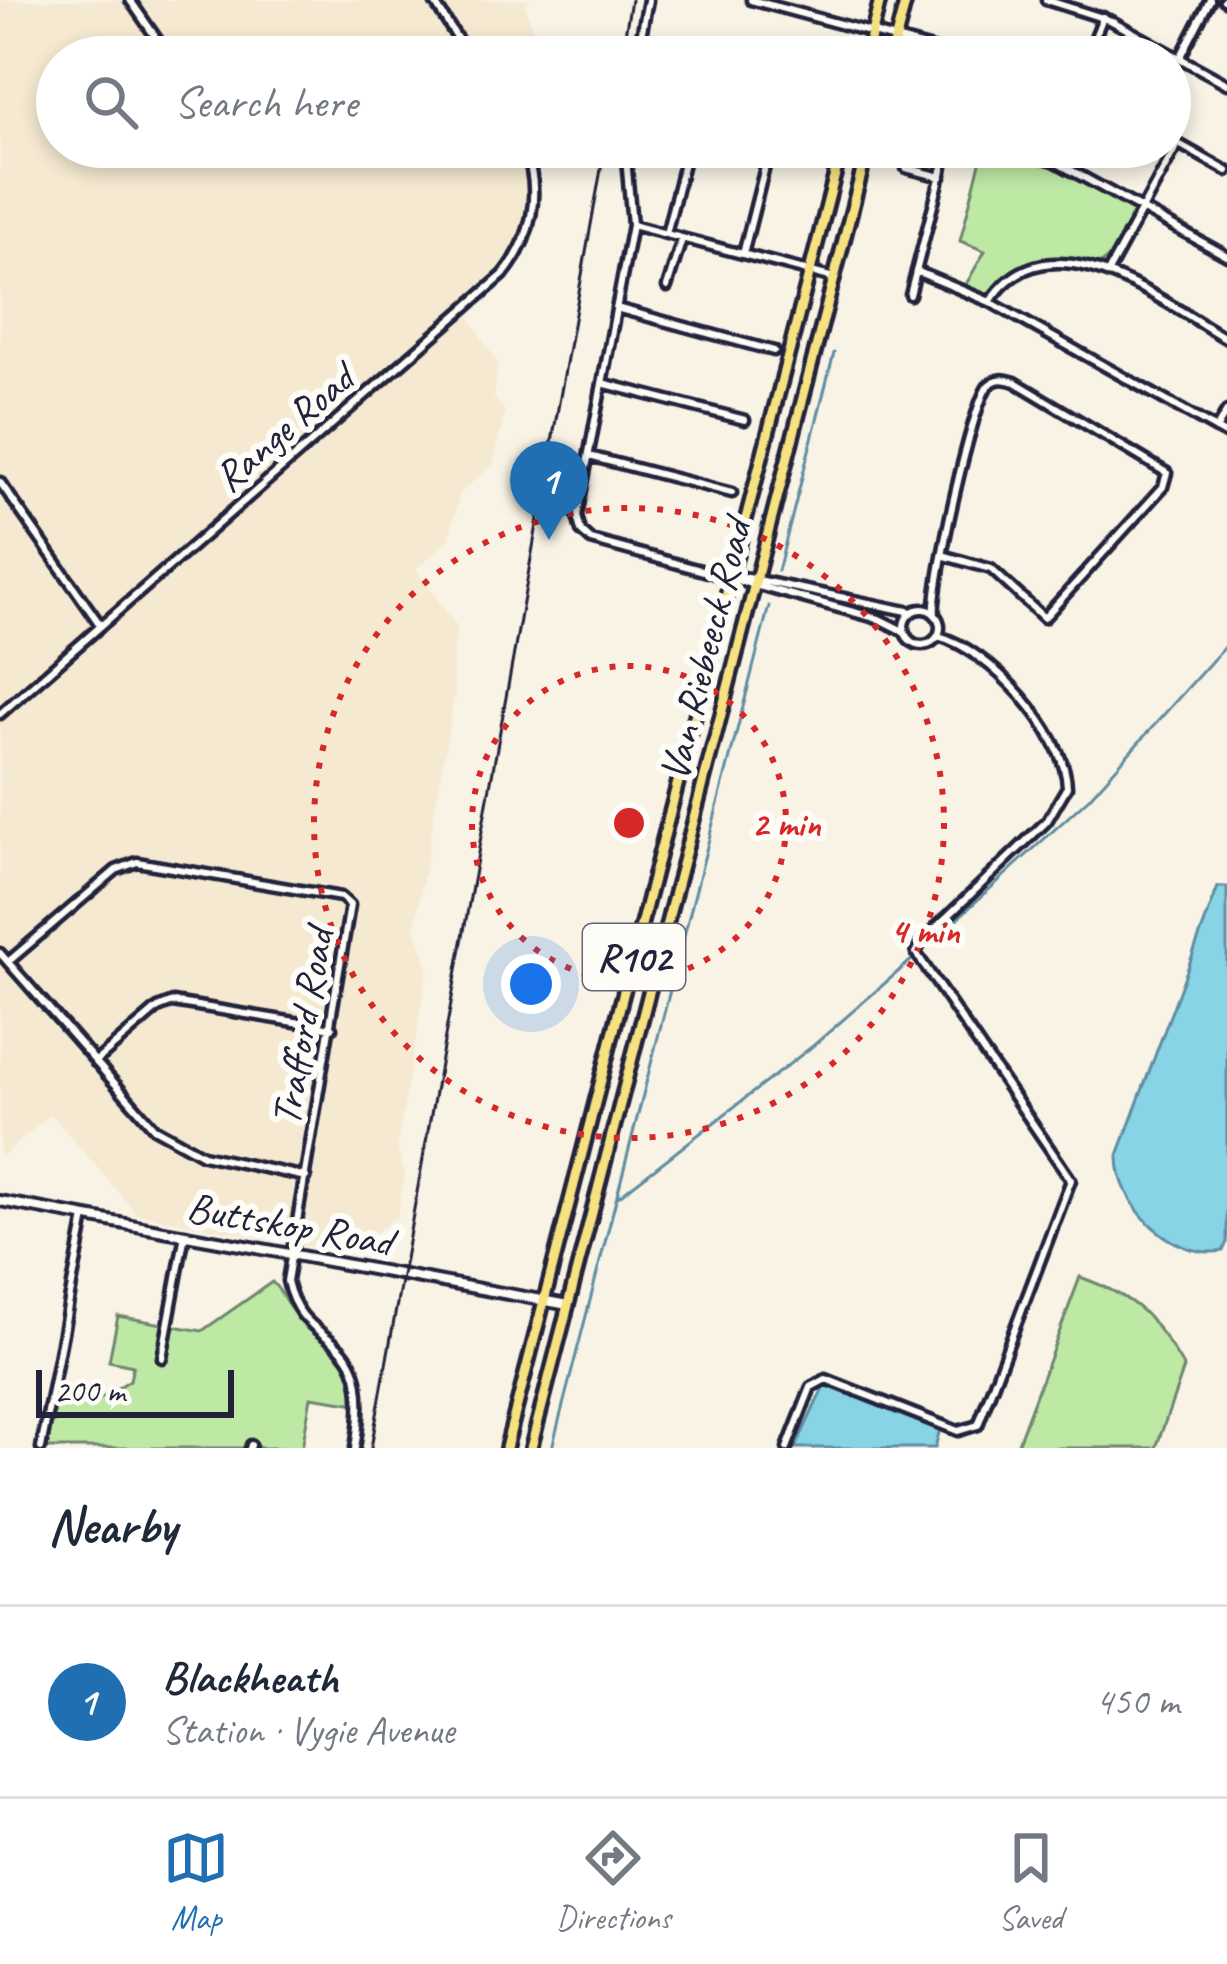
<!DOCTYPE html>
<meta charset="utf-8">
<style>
body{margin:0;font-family:Caveat,sans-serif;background:#f6f6f7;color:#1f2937}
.scale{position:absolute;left:36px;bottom:30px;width:198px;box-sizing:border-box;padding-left:12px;border:6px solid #22223b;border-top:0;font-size:33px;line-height:42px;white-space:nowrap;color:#22223b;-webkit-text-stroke:9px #fdfcf7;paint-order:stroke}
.you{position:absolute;left:531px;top:984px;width:42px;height:42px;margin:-30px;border:9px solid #fff;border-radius:50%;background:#1a73e8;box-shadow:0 0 0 18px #1a73e833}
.badge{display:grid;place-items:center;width:78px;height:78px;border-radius:50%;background:#1f6fb2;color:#fff;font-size:39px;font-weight:700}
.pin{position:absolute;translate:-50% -99px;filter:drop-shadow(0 3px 6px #0008)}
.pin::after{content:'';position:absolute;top:63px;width:42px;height:36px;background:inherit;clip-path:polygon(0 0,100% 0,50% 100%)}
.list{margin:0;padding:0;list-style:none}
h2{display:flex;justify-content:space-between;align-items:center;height:156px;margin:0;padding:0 48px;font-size:51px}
h2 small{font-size:39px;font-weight:400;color:#747a83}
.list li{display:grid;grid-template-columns:78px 1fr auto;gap:36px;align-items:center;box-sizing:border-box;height:192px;padding:0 48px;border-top:3px solid #e0e1e3}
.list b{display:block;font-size:45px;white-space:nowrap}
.list p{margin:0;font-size:39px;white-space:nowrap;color:#747a83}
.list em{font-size:39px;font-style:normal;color:#747a83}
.icon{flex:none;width:66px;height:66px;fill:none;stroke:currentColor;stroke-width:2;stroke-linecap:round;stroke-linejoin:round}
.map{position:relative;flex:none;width:1227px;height:1448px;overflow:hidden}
.search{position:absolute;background:#fff;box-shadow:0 6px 18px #0003;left:36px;right:36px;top:36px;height:132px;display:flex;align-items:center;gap:30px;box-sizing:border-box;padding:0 42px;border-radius:66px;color:#747a83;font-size:45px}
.sheet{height:348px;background:#fff}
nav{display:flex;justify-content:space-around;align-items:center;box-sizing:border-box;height:168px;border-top:3px solid #e0e1e3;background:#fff;font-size:33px;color:#747a83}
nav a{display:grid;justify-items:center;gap:6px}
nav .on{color:#1f6fb2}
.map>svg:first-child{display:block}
</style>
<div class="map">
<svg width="1227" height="1448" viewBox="0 0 1227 1448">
<rect width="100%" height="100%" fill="#f9f3e6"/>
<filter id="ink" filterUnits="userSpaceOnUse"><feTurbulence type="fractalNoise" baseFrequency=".00833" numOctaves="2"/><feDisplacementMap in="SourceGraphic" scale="24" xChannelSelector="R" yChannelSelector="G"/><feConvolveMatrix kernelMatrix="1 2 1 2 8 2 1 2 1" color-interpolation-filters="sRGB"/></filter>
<g filter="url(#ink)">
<path fill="#f5e9d1" d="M0,0H530L524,4L543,57H57V147H529V230L503,275L466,312L498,364L494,398L505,411L493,464L460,493L448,541L416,569L457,627L452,661L455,693L415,927L428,968L397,1146L405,1175L397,1217L347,1253L137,1214L51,1114L0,1158Z"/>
<path fill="#bee9a5" stroke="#708670" stroke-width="3" d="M984,147L1050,162L1133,208L1136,213C1089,298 1110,246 1042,262C1019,268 1005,285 985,295L965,286L985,251L960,241Z
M1080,1277C1136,1297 1154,1316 1184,1368L1156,1448H1016Z
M272,1282C281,1290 285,1302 294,1312C322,1345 354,1355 357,1404L311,1397L302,1448H47L49,1425L57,1421L51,1409L56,1398L91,1405L130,1380L133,1366L109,1361L118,1316L202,1331Z"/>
<path fill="#87d4e6" stroke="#5f8da2" stroke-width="3" d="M1218,887H1227V1242L1223,1251C1172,1260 1117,1205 1118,1155Z
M825,1384L940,1429L935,1448H795Z"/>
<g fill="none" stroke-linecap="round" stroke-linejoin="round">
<path stroke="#5f8da2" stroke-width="3" d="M778,571L834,353
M921,952L1089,798L1227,644
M618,1197L814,1045L915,957
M552,1448L769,606"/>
<defs>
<path id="street" d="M130,0L159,42
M433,0L469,57
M751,0L962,57
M1046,0L1112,21L1227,84
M1224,0L1227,2
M637,57L648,0
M1087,57L1103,17
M1180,58L1210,0
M1170,139L1227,171
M625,147L632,225L577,516L581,531L591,540L879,619L905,632
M1008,147L1054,161L1227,256
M906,168L941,177
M632,225L834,278
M666,234L688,147
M743,254L770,147
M916,271L990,302L1227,435
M1108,272L1178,143
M667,287L682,239
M910,295L948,147
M990,302C1048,211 1164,303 1227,339
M616,308L774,351
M602,383L745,420
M1216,429L1227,411
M589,456L732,493
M0,482L101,626
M729,574L912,612
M904 627a18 18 0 1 1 36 0a18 18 0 1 1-36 0Z
M935,615C931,590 973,399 989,385C998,377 1005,379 1015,382L1167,473L1163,487L1044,618L991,569L942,555
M0,714L503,275C533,238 542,191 524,147
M0,953L154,1128L203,1155L306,1177
M8,962L116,870L137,862L341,897L350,905L287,1281C304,1358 378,1318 355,1448
M95,1062L158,1008L173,1002L332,1028
M162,1358L185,1234
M41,1448L85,1217
M250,1448L251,1445
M787,1448L811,1387L826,1379L958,1431L978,1425L1071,1180L916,953L922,941L1047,821L1067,787C1066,733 989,649 938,636"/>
<path id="secondary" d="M0,1201L568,1305"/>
<path id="primary" d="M866,57L880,0
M891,57L906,0
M506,1448L842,147
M531,1448L868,147"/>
</defs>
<use href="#street" stroke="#22223b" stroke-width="15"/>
<use href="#secondary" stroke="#22223b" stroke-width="16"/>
<use href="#primary" stroke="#22223b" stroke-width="18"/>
<use href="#street" stroke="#fdfcf7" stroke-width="6"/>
<use href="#secondary" stroke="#fdfcf7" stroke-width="8"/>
<use href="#primary" stroke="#f7e281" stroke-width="9"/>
<path stroke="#22223b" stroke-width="3" d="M621,57L631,0
M371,1448L605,147"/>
</g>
</g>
<g fill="none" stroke="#d62828" stroke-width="6" stroke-dasharray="6 12">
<circle cx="629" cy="823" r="157"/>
<circle cx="629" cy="823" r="315"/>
</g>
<g text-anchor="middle" stroke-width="12" stroke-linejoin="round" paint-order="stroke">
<rect fill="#fdfcf7" stroke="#646373" stroke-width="3" x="583" y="924" width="102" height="66" rx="9"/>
<g font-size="39" font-weight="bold" fill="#22223b">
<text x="634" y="971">R102</text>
</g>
<g font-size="42" fill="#22223b" stroke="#fdfcf7">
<text transform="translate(283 427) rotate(-41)" y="15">Range Road</text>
<text transform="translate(704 650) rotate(-76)" y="15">Van Riebeeck Road</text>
<text transform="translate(301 1027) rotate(-80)" y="15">Trafford Road</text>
<text transform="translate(290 1223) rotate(10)" y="15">Buttskop Road</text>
</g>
</g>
<circle cx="629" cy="823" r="18" fill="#d62828" stroke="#fdfcf7" stroke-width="6"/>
<g font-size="36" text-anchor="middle" font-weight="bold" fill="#d62828" stroke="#fdfcf7" stroke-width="12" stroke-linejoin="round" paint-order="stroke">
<text x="786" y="836">2 min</text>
<text x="925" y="943">4 min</text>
</g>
</svg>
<div class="scale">200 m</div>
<div class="you"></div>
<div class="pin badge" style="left:549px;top:540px">1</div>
<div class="search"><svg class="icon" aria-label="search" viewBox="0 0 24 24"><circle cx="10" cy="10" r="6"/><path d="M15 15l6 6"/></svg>Search here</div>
</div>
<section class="sheet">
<h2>Nearby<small></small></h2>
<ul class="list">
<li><span class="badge">1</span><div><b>Blackheath</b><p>Station · Vygie Avenue</p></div><em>450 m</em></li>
</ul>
</section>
<nav>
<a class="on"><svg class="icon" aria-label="map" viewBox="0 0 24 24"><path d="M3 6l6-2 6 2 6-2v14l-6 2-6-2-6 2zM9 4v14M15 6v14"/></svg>Map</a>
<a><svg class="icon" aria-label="directions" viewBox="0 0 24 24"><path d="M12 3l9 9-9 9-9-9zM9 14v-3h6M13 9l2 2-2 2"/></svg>Directions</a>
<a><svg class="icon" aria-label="saved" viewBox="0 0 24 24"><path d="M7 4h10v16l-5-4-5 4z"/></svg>Saved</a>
</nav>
